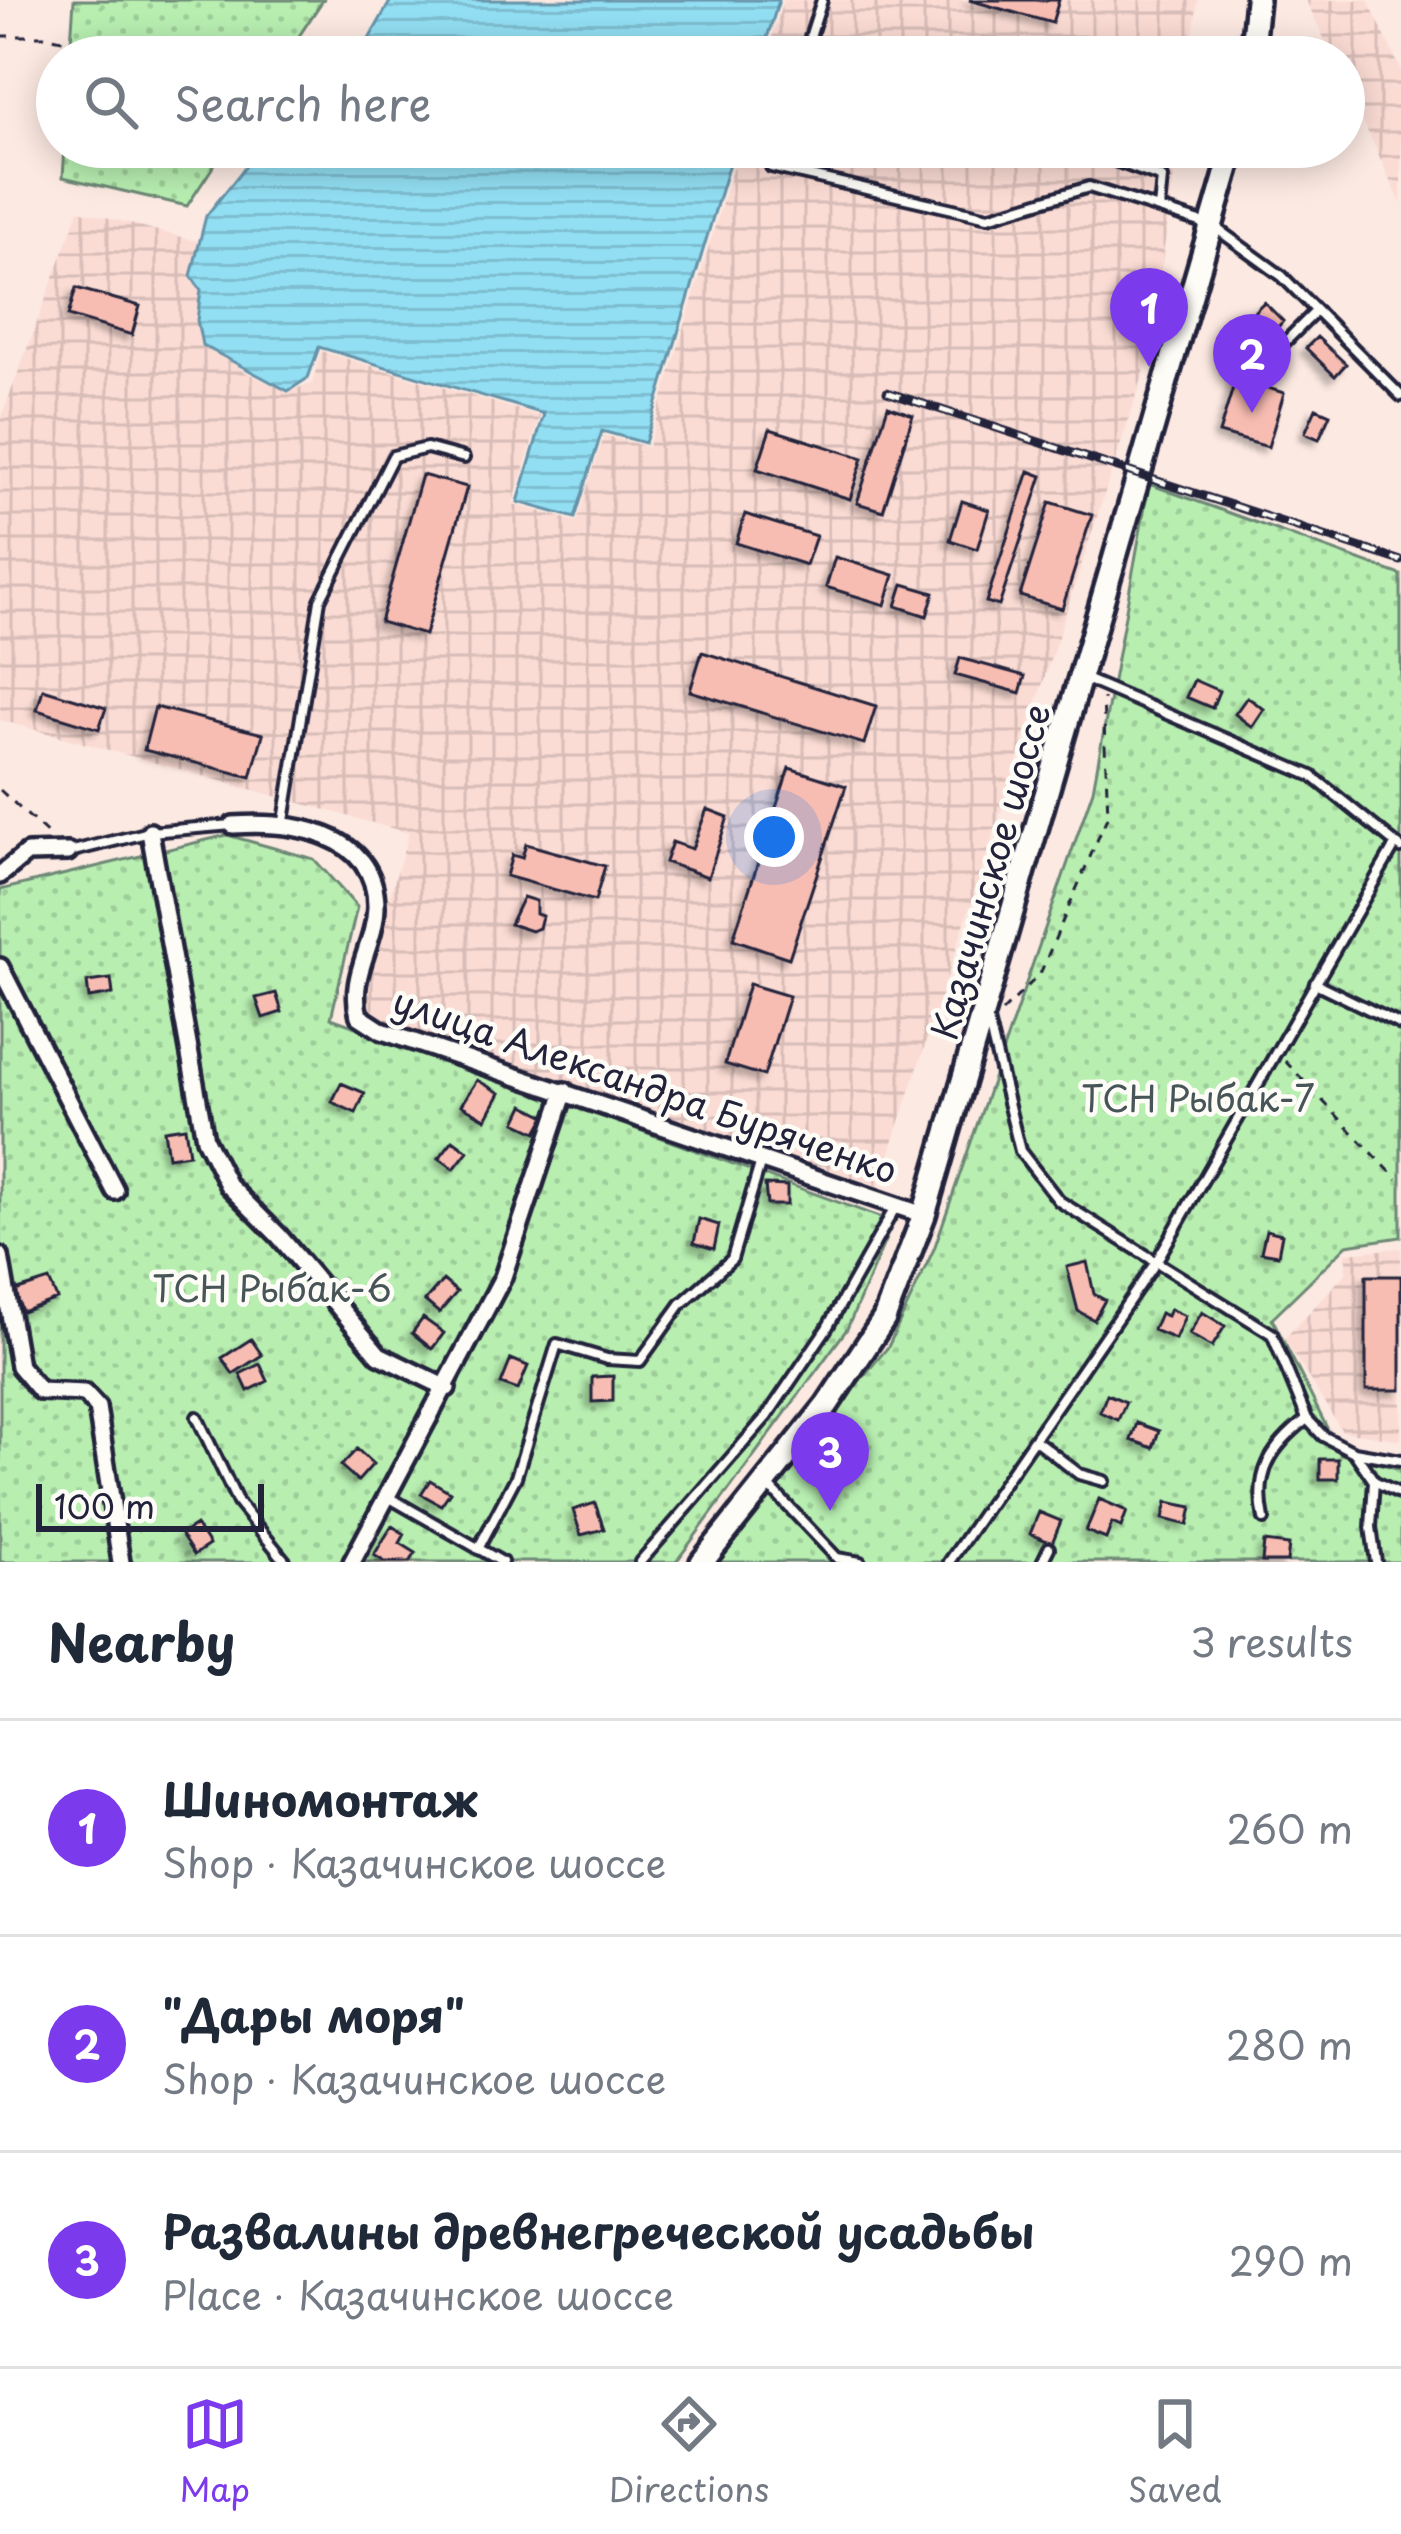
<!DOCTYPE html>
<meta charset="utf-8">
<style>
body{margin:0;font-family:"Playpen Sans",sans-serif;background:#f2f2f3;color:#1f2937}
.scale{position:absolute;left:36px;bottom:30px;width:228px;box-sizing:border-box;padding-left:12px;border:6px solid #22223b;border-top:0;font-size:33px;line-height:42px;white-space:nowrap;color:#22223b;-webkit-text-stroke:9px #fdfcf7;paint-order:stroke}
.you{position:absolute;left:774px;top:837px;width:42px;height:42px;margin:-30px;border:9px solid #fff;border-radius:50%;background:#1a73e8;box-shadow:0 0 0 18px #1a73e833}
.badge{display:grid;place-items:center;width:78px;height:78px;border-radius:50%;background:#7c3aed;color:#fff;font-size:39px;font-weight:700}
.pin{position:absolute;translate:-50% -99px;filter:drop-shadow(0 3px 6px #0008)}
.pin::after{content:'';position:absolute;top:63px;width:42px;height:36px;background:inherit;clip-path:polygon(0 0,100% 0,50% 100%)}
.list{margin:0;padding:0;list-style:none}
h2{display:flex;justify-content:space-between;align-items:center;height:156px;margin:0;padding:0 48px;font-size:51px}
h2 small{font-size:39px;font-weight:400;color:#747a83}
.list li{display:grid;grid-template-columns:78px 1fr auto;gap:36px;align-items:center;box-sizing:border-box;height:216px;padding:0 48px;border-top:3px solid #e0e1e3}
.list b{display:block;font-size:45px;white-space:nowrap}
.list p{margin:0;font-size:39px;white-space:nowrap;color:#747a83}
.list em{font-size:39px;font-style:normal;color:#747a83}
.icon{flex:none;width:66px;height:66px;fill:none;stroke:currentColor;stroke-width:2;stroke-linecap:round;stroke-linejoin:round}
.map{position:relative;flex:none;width:1401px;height:1562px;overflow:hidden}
.search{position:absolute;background:#fff;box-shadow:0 6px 30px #0003;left:36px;right:36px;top:36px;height:132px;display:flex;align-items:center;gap:30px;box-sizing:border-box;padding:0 42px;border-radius:66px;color:#747a83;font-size:45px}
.sheet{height:804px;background:#fff}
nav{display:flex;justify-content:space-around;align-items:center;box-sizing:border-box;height:168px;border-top:3px solid #e0e1e3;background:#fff;font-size:33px;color:#747a83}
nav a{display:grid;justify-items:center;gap:6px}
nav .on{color:#7c3aed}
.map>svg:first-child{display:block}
</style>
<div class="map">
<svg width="1401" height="1562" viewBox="0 0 1401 1562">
<defs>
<pattern id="industrial-grid" width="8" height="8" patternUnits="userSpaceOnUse" patternTransform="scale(3)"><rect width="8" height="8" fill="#fbdcd4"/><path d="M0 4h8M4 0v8" fill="none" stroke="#d7bcb7"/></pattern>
<pattern id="grass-dots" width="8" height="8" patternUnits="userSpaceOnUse" patternTransform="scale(3)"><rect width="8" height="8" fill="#b8efb1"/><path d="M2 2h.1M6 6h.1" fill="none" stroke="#9ecd99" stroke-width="1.8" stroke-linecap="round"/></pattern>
<pattern id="water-rules" width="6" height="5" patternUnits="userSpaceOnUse" patternTransform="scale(3)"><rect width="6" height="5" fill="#92def2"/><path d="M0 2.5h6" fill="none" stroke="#7ebed0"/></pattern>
<filter id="shadow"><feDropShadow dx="-5.5" dy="5.5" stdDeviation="3" flood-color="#0004"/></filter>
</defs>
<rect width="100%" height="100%" fill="#fce9e2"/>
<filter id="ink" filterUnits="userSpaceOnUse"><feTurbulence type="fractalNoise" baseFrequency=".00833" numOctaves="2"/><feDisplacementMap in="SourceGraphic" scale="24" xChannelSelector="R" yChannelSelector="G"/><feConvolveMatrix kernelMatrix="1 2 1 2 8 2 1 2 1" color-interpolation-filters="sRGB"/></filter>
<g filter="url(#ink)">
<path fill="url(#industrial-grid)" d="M783,0H1198L1190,57H766Z
M1306,0H1368L1401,70V203L1344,81V57H1333Z
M739,147H1178L1149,357L879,1186L369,1020L360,994L409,833L0,720V421L79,210L200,242L191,276L201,290L197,320L243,371L287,391L312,384L321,351L540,416L513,504L577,522L604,435L648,447Z
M1401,1248V1440L1342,1431L1284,1339L1346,1273V1253Z"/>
<path fill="url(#grass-dots)" stroke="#6d8876" stroke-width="3" d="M74,0H323L285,57H70Z
M65,147H226L187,206L63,177Z
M1149,484L1401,575V1237L1347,1245L1272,1318L1340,1454L1401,1469V1562H708L888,1347L934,1249L1093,790Z
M227,835L314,859L357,907L331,1018L893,1222L847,1329L676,1562H0V890Z"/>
<path fill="url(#water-rules)" stroke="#6593a9" stroke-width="3" d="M391,0H779L761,57H359Z
M261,147H734L645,443L602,431L575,518L518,502L544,414L319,347L308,378L288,391L202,345L197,320L201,290L191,276L206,216Z"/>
<path fill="#f8bdb2" stroke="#22223b" stroke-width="3" filter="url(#shadow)" d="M969,0H1059L1052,23Z
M76,288L140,306L132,335L68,316Z
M1264,302L1283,321L1272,334L1252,314Z
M1317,337L1346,364L1335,376L1306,348Z
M1236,378L1284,393L1268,447L1219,433Z
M888,406L913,415L883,511L857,503Z
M1316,408L1330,414L1319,439L1305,433Z
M770,429L863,458L850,499L757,469Z
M1029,471L1042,476L999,606L986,602Z
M422,475L467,487L425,635L380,622Z
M962,501L989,510L977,549L950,540Z
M1050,502L1092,515L1062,609L1020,596Z
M745,514L816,536L806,565L736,543Z
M835,557L894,575L885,605L826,587Z
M903,584L934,593L927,616L896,606Z
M702,652L876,706L864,744L690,691Z
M960,658L1025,676L1020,693L955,675Z
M1194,680L1219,691L1212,708L1186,697Z
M43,689L106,708L99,729L37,710Z
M1247,697L1264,709L1252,727L1235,714Z
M155,707L263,734L251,777L144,750Z
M789,768L846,786L789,958L733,939Z
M707,809L728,817L708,877L665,862L672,842L692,849Z
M526,844L605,866L595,901L506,876L512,855L522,858Z
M523,897L536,901V914L542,916L539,928L531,931L510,924Z
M111,979L113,994L89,998L87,982Z
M749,984L789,996L764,1076L725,1064Z
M276,993L282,1012L263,1018L256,998Z
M477,1080L500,1093L486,1119L461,1105Z
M341,1083L365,1093L356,1113L332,1102Z
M524,1105L546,1116L537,1132L516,1122Z
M185,1127L189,1154L168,1157L164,1130Z
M453,1140L468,1151L454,1169L439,1158Z
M765,1185L787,1186V1205H767Z
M699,1219L719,1225L714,1249L694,1243Z
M1266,1230L1282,1234L1278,1255L1261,1252Z
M1087,1262L1094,1294L1105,1300L1094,1320L1078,1311L1067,1267Z
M1366,1276H1401V1390H1366Z
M49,1280L57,1299L22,1312L15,1291Z
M443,1280L457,1292L439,1313L425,1301Z
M1170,1309L1185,1316L1175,1339L1153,1330L1160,1313L1167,1316Z
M1202,1312L1225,1326L1212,1347L1189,1334Z
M423,1318L444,1333L432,1349L412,1333Z
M251,1339L262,1355L233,1374L222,1358Z
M511,1359L528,1366L518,1390L501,1384Z
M260,1364L268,1381L248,1391L240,1374Z
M613,1376V1401L592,1402V1377Z
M1107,1394L1126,1402L1118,1420L1100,1412Z
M1137,1423L1159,1431L1153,1448L1131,1440Z
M357,1449L373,1464L358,1481L341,1466Z
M1320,1459H1338V1479H1320Z
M430,1480L450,1492L441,1505L421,1494Z
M1099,1499L1127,1511L1121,1527L1112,1523L1106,1539L1086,1531Z
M1167,1502L1192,1507L1188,1525L1163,1519Z
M595,1503L604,1529L581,1535L573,1510Z
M1039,1512L1061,1521L1052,1543L1030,1534Z
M196,1525L209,1545L194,1555L181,1535Z
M392,1526L405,1534L400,1543L416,1553L410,1562H385L374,1555Z
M1264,1542L1289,1545L1287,1562H1262Z"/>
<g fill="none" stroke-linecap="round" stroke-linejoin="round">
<defs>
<path id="lane" d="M822,0L806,50L825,57
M1076,147L1162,178L1159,209
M771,167L988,217L1089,187L1213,226L1282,276L1401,396
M1270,370L1276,351L1316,311
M1083,678L1312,776L1401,848
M284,821L320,600L393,456L427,448L464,458
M69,852L150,832L232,825
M1315,983L1401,1025
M987,1017L1020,1151L1059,1201L1272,1334L1307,1419L1323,1436L1354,1452L1401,1460
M197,1417L238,1503L286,1562
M1034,1439L1079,1474L1104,1481
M1354,1452L1374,1481L1371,1527L1376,1562
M1374,1481L1401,1494
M767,1484L837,1558L860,1562
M390,1498L502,1562
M1264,1519C1254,1473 1271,1447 1307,1419
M478,1549L516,1477L557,1344L607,1359L640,1361L681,1304L732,1259L761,1161
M640,1562L767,1416L827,1328L896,1206
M949,1562L1156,1262L1395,845
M1042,1562L1049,1548"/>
<path id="street" d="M233,825C288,821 377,831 376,907C375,946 348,976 359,1016L382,1031L924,1215
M150,832L205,1139L228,1185L279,1236L379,1355L447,1388
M0,875L27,853L68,852
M0,967L115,1191
M0,1256L19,1366L40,1391L84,1393L97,1407L121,1562
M352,1562L503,1277L565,1091"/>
<path id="secondary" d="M1251,57L1257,0
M702,1562L827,1405L884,1319L924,1215L1234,147"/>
</defs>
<use href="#lane" stroke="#22223b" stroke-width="16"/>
<use href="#street" stroke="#22223b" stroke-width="24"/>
<use href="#secondary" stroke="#22223b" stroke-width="30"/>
<path stroke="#22223b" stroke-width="3" stroke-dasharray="9 9" stroke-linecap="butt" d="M0,36H44L138,57
M270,57L310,48L341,56
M0,790L52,838
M1002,1012L1040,974L1108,815L1103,698
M1285,1061L1397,1179"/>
<use href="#lane" stroke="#fdfcf7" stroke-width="8"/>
<use href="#street" stroke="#fdfcf7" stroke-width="15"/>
<use href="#secondary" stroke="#fdfcf7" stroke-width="21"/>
<defs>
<path id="rail" d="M887,392L1401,561"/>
</defs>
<use href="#rail" stroke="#22223b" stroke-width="9"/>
<use href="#rail" stroke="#fdfcf7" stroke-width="4.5" stroke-dasharray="14" stroke-linecap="butt"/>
</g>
</g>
<g text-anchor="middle" stroke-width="9" stroke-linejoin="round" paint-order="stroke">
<g font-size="36" fill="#22223b" stroke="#fdfcf7">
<text transform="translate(991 872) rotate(-74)" y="13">Казачинское шоссе</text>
<text transform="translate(645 1086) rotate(19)" y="13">улица Александра Буряченко</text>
</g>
<g font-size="36" fill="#485558" stroke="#fdfcf7">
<text x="1198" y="1112">ТСН Рыбак-7</text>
<text x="272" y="1302">ТСН Рыбак-6</text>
</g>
</g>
</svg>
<div class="scale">100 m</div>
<div class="you"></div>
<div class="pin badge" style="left:1149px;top:367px">1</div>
<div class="pin badge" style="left:1252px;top:413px">2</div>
<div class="pin badge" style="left:830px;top:1511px">3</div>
<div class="search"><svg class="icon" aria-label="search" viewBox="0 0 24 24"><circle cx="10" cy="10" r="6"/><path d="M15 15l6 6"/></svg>Search here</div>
</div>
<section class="sheet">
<h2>Nearby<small>3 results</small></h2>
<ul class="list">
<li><span class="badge">1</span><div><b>Шиномонтаж</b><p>Shop · Казачинское шоссе</p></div><em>260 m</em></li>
<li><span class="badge">2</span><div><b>&quot;Дары моря&quot;</b><p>Shop · Казачинское шоссе</p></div><em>280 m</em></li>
<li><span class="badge">3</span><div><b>Развалины древнегреческой усадьбы</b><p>Place · Казачинское шоссе</p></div><em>290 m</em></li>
</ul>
</section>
<nav>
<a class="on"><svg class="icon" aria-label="map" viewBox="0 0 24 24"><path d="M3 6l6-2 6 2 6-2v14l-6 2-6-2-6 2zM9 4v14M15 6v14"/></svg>Map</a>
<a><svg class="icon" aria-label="directions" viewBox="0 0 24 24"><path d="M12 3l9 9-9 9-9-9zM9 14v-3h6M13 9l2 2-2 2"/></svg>Directions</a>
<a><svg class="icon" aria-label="saved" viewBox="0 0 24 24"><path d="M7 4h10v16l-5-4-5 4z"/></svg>Saved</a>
</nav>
